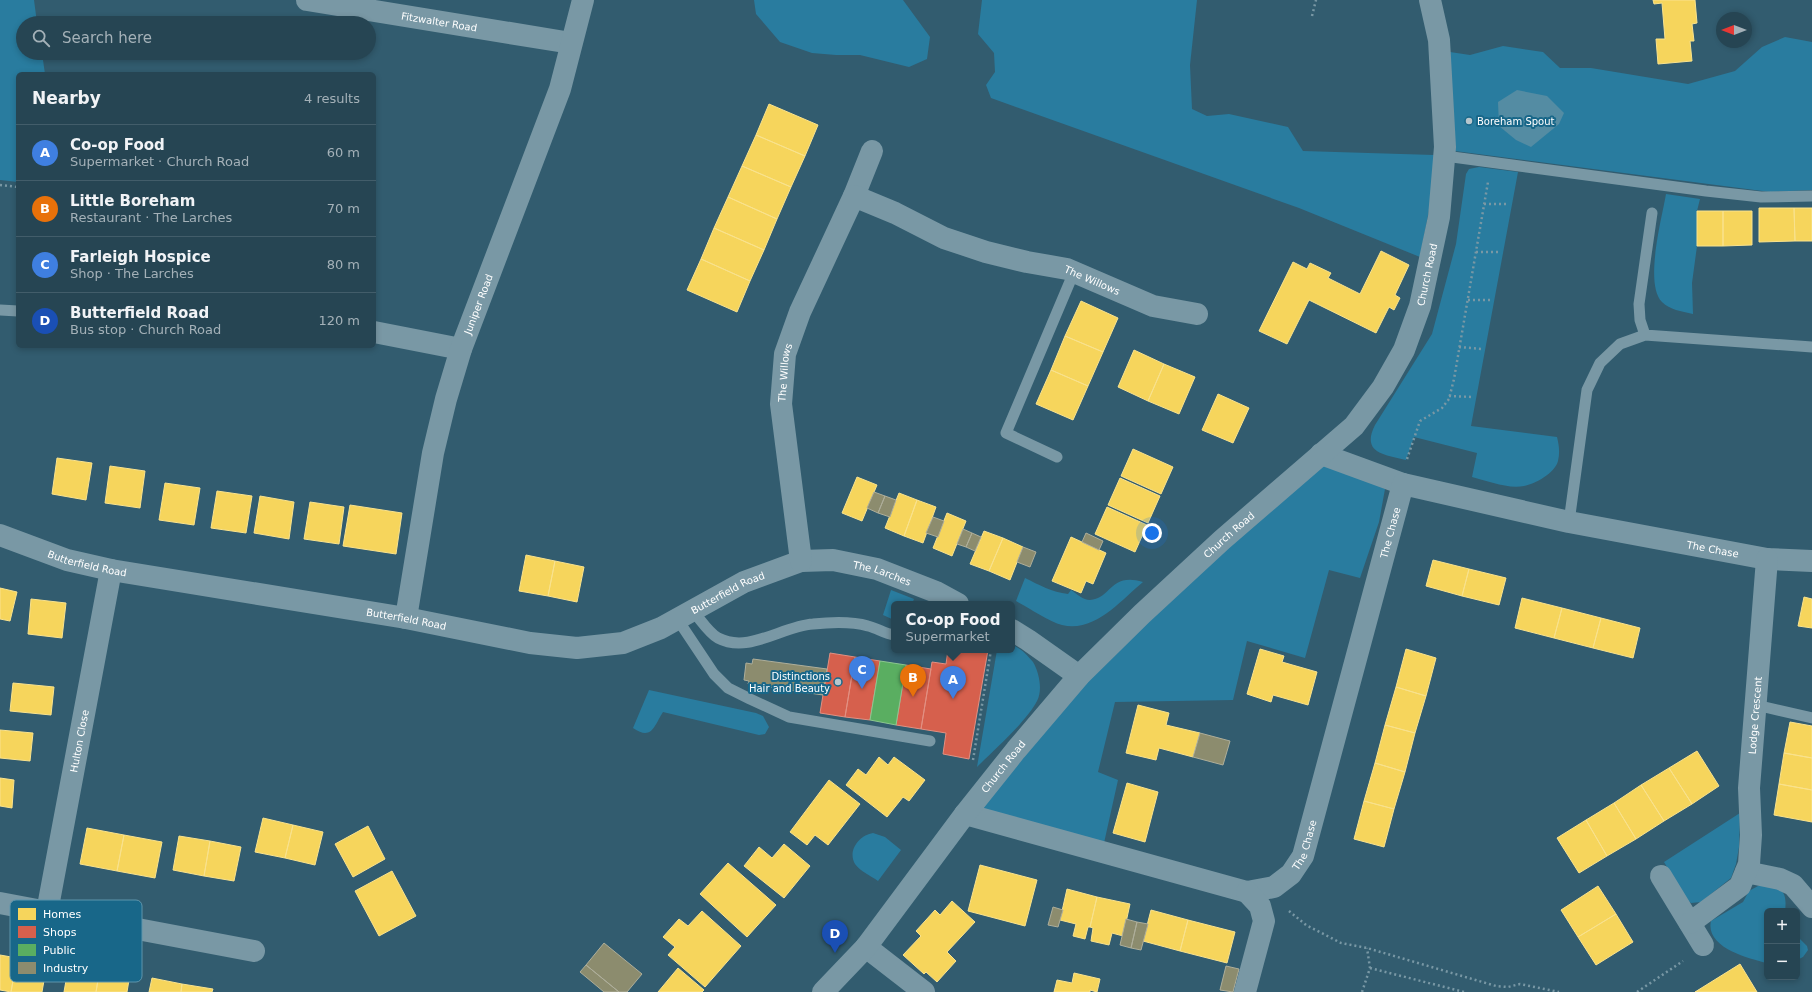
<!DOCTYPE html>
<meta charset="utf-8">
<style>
body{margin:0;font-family:"DejaVu Sans",sans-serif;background:#324f5d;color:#f1f3f6}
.controls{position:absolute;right:12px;bottom:12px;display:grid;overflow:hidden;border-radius:6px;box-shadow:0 2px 6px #0003}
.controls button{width:36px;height:36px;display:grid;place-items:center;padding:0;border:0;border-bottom:1px solid #425d6a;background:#264553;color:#f1f3f6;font:20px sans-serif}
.compass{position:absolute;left:1716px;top:12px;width:36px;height:36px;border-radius:50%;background:#264553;box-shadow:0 2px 6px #0003;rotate:270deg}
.you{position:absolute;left:1152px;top:533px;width:14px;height:14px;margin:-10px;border:3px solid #fff;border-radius:50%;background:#1a73e8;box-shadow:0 0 0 6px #1a73e833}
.badge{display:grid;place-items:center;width:26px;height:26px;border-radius:50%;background:#b7c6cd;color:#fff;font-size:13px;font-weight:700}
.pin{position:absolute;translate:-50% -33px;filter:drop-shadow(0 1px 2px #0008)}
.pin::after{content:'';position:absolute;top:21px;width:14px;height:12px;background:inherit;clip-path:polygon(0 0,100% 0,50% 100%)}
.popup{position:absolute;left:891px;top:601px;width:124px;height:52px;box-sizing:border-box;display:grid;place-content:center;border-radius:6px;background:#264553;filter:drop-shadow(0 1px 3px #0005);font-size:13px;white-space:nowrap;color:#a4b1b8}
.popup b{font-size:15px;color:#f1f3f6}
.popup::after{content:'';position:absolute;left:50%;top:100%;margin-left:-8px;border:8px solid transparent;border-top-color:#264553}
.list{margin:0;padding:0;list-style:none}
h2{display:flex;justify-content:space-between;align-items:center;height:52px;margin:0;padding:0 16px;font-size:17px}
h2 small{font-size:13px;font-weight:400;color:#a4b1b8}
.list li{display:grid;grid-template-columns:26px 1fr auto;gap:12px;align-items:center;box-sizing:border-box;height:56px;padding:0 16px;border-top:1px solid #425d6a}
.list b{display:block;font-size:15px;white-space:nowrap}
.list p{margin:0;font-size:13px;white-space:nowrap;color:#a4b1b8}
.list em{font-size:13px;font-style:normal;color:#a4b1b8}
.icon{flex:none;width:22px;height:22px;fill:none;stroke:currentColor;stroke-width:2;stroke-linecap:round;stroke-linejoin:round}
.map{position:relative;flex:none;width:1812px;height:992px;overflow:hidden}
.search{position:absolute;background:#264553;box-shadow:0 2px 6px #0003;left:16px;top:16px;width:360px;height:44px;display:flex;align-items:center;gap:10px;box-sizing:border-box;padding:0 14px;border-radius:22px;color:#a4b1b8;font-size:15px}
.panel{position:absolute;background:#264553;box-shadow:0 2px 6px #0003;left:16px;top:72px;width:360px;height:276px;border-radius:6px}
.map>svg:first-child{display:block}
</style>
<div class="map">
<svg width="1812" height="992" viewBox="0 0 1812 992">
<rect width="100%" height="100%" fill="#325c6f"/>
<path fill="#297c9f" d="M0,0H34L37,23H23V53H42L45,74H18V182L0,180Z
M754,0H903L930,37L927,59L909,67L860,55H836L812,53L780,42L756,14Z
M982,0H1197L1190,65L1192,109L1207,116L1229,114L1288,127L1303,151L1434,155L1430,205L1420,257L1299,208L991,98L986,85L995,72L994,53L978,34Z
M1785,37L1812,42V190L1770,192L1455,151L1450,52L1470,55L1503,46L1543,52L1560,68H1591L1688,84L1735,71L1762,47Z
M1479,167L1518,172L1471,426L1557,437C1559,445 1560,453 1558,461C1555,473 1535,484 1524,486C1507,489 1488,481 1472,477L1477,453L1414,437L1406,460C1384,455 1361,453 1375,425L1432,334L1456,244L1466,174L1469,169Z
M1666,194L1700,199L1697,211V246L1692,283L1693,314C1681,311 1670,310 1662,302C1644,284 1662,218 1666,194Z
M1321,454L1385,489L1379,522L1360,578L1329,570L1305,658L1247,641L1233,700L1115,702L1098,772L1118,780L1102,852L965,814L1079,676Z
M1025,578C1039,585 1052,592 1068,594L1071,590C1077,594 1083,600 1090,600C1111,599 1110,572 1143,582C1121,600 1095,633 1062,625C1050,622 1029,608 1016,601Z
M891,590L914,599L912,604H894V620L883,615Z
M1012,645C1021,648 1027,655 1033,662C1039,672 1043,690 1037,701C1026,722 995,749 977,767L997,650H1012Z
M649,690L756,713L763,716L769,727L765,734L759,735L663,712C654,726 652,741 633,728Z
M1740,813L1739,847L1736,864L1731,878L1701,902L1691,903L1686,899L1664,862Z
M873,833L885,837L901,850L878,881C871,876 860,871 855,864C847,850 860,835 873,833Z
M1758,886C1779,885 1788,889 1785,911H1767V963C1747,958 1705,947 1711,921L1743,902L1749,891Z
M1797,936L1807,946L1808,950L1803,957L1797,960Z"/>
<path fill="#548ca3" d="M1517,90L1547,96L1564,113L1559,124L1531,147L1516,140L1499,126L1498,102Z"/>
<path fill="#f6d55c" stroke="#f9e28d" d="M1653,0H1695L1697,23L1692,24L1694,41H1690L1692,61L1658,64L1656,39H1665L1662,3L1654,4Z
M769,104L818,125L805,156L756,135Z
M756,135L805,156L791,187L742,166Z
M742,166L791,187L777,219L728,197Z
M728,197L777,219L764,250L714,228Z
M1759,208H1794L1795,241L1759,242Z
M1794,208H1812V241H1795Z
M1697,211H1723V246H1697Z
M1723,211H1752V245L1723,246Z
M714,228L764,250L750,281L701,259Z
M1381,251L1409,265L1395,295L1400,298L1394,310L1389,307L1376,333L1309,300L1287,344L1259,331L1293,262L1307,269L1310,263L1331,273L1328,278L1360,294Z
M701,259L750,281L737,312L687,290Z
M1081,301L1118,318L1103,352L1065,336Z
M1065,336L1103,352L1088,386L1051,370Z
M1134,350L1164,364L1148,401L1118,387Z
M1164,364L1195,377L1179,414L1148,401Z
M1051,370L1088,386L1073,420L1036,404Z
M1218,394L1249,408L1233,443L1202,430Z
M1133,449L1173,467L1161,494L1121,476Z
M57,458L92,463L86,500L52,494Z
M110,466L145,471L140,508L105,503Z
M857,477L877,485L862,521L842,513Z
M1120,478L1160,496L1148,523L1108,505Z
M165,483L200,488L194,525L159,520Z
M217,491L252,496L246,533L211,528Z
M899,493L917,500L904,536L885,528Z
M260,496L294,502L289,539L254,533Z
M917,500L936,507L923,543L904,536Z
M310,502L344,507L339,544L304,539Z
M350,505L402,513L396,554L343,546Z
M1107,507L1147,525L1135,552L1095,534Z
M947,513L966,521L952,556L933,548Z
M984,531L1003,538L989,571L970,564Z
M1071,537L1106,553L1093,584L1086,581L1081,593L1052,581Z
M1003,538L1023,547L1010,580L989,571Z
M526,555L555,561L548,596L519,591Z
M1433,560L1469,569L1462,596L1426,586Z
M555,561L584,567L577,602L548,596Z
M1469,569L1506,578L1499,605L1462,596Z
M0,588L17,592L10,621L0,619Z
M1804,597L1812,599V628L1798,626Z
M1522,598L1562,608L1554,638L1515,628Z
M31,599L66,603L62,638L28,634Z
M1562,608L1601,618L1593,648L1554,638Z
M1601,618L1640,628L1633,658L1593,648Z
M1260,649L1284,656L1282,662L1317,672L1308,705L1273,695L1271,702L1247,694Z
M1406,649L1436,658L1426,696L1396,687Z
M13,683L54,687L51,715L10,711Z
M1396,687L1426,696L1415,733L1385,725Z
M1138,705L1169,713L1166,725L1200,733L1193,757L1159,748L1156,760L1126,753Z
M1790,722L1812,726V758L1784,753Z
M1385,725L1415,733L1405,772L1375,763Z
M0,730L33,733L30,761L0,758Z
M1697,751L1719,786L1692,804L1669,768Z
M1784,753L1812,758V790L1779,784Z
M879,757L888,765L894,757L925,780L909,801L903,797L887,817L846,785L858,769L866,775Z
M1375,763L1405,772L1394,809L1364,801Z
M1669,768L1692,804L1664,821L1641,785Z
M0,778L14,780L12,808L0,806Z
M829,780L860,804L828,845L815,835L807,845L790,832Z
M1127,783L1158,792L1145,842L1113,833Z
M1779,784L1812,790V822L1774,815Z
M1641,785L1664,821L1636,839L1614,803Z
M1364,801L1394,809L1384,847L1354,839Z
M1614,803L1636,839L1607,856L1586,820Z
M263,818L293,825L285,858L255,852Z
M1586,820L1607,856L1579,873L1557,838Z
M293,825L323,832L315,865L285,858Z
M368,826L385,859L353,877L335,844Z
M87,828L124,835L117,871L80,864Z
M124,835L162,842L155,878L117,871Z
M179,836L210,841L204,876L173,870Z
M210,841L241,847L234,881L204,876Z
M784,844L810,866L784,898L744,866L759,847L772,858Z
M728,863L776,905L747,937L700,894Z
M980,865L1037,880L1025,926L968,911Z
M392,871L416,916L379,936L355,891Z
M1598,886L1616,914L1578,937L1561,910Z
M1067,889L1097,897L1090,927H1088L1085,939L1073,936L1076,924L1060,920Z
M1097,897L1130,904L1123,936L1112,933L1109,945L1091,941L1093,928L1090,927Z
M952,901L975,922L947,952L956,961L937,982L926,972L924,974L903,955L921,936L916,931L935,910L940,915Z
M1151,910L1188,920L1180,951L1143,941Z
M702,911L741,946L705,987L668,955L675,947L663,937L679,919L688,926Z
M1616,914L1633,942L1596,965L1578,937Z
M1188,920L1235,932L1227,963L1180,951Z
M0,955L17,958L11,992L0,990Z
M17,958L47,963L42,992H11Z
M1740,964L1757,992H1695Z
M678,968L704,990L702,992H658Z
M68,969L99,974L96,992H64Z
M1074,973L1100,979L1097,992L1090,990V992H1054L1057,980L1072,983Z
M99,974L129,980L127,992H96Z
M152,978L182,984L181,992H149Z
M182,984L213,989L212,992H181Z"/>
<path fill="#d6604d" stroke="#e29082" d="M948,650H988L969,759L943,754L946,733L921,729L932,662L946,664Z
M830,653L855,657L845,717L820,713Z
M855,657L880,661L870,720L845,717Z
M906,665L931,669L921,729L896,725Z"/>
<path fill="#5aae61" stroke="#8cc690" d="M880,661L906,665L896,725L870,720Z"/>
<path fill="#8c8c6e" stroke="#aeae9a" d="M874,492L885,496L878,513L867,508Z
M885,496L896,500L890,517L878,513Z
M933,517L944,521L938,537L926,533Z
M963,529L972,533L966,547L957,544Z
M972,533L981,537L975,551L966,547Z
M1086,533L1103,541L1099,550L1082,542Z
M1023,547L1036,552L1030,567L1017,562Z
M753,659L827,669L823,695L748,684L749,681L744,680L746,663L752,664Z
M1200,733L1230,741L1223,765L1193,757Z
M1053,907L1063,910L1058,927L1048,925Z
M1126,919L1137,922L1131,948L1120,945Z
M1137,922L1148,924L1141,950L1131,948Z
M604,943L642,974L627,992H619L586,965Z
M586,965L619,992H604L580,972Z
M1226,966L1239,969L1233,992L1220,990Z"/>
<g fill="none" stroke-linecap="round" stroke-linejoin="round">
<path stroke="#7998a5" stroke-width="2.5" stroke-dasharray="2 3" stroke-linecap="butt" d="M1312,16L1316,0
M0,185L18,187
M1484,204H1509
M1476,252H1500
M1468,300H1490
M1459,347L1482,349
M1449,396L1473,397
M1407,459L1420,421L1442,408L1449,399L1454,379L1488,182
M973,760L991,650
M1289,911L1306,925L1341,943L1367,948L1496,986L1508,987L1520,984L1559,992
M1370,968L1464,992
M1362,992L1370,968L1367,948
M1637,992L1683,961"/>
<path stroke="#7998a5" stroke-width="11" d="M1445,156L1706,191L1761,197L1812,196
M0,310L18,311
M1645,335L1640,320L1639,304L1652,213
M1057,457L1006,433L1074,272
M1569,522L1587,390L1600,363L1620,344L1645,335L1812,347
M693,611C701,620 708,632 718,638C749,654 782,626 813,624C831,622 851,621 868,626C877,628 885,634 894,635
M678,620L714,674L728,688L750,699L789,717L930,741
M1756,705L1812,718"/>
<g stroke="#7998a5" stroke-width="22">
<path id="s1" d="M307,0L571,43"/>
<path d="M854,196L872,151"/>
<path d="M374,332L461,349"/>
<path d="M1321,454L1403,484"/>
<path id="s2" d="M0,535L67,560L111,570L406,618L530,643L577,648L623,643L661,628L744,582L801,561L833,560L877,569L936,592L958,604"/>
<path id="s3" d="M801,561L781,404L785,354L800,312L854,196L895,213L944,238L986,252L1027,262L1067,269L1153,306L1197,314"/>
<path id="s4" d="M406,618L433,453L446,399L461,349L560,89L583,0"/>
<path d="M1012,630L1028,640L1079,676"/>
<path id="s5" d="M965,814L1247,892L1274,887L1291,874L1303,856L1403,484L1569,522L1767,559L1812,561"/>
<path d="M1746,872L1780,879L1793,885L1812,907"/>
<path d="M1661,876L1703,945"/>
<path d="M0,903L254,951"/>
<path id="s6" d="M47,912L111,570"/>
<path id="s7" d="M1690,923L1740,886L1749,864L1751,835L1749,788L1767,559"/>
<path d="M866,947L924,992"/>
<path d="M1245,992L1264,921L1260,906L1247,892"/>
</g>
<path stroke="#7998a5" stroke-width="22" id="s8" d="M823,992L866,947L965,814L1016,750L1079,676L1142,614L1222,540L1354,426L1383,387L1404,350L1420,306L1439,217L1445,147L1439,40L1430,0"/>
</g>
<g fill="#b7c6cd" stroke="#186789" stroke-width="1.5">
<circle cx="1469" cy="121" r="4"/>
<circle cx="838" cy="682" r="4"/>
</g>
<g text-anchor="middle" stroke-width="4" stroke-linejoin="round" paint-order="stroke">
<g font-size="10" fill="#fff" stroke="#186789">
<text dy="4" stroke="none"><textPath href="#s1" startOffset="134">Fitzwalter Road</textPath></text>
<text dy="4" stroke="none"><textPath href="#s8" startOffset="949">Church Road</textPath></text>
<text dy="4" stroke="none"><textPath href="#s3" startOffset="635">The Willows</textPath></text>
<text dy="4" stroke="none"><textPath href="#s4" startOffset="323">Juniper Road</textPath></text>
<text dy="4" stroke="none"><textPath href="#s3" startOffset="190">The Willows</textPath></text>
<text dy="4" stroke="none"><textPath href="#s5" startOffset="698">The Chase</textPath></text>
<text dy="4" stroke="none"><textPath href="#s8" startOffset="613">Church Road</textPath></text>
<text dy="4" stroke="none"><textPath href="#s5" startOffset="1065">The Chase</textPath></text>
<text dy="4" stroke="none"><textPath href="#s2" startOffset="92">Butterfield Road</textPath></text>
<text dy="4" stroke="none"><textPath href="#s2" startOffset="915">The Larches</textPath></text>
<text dy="4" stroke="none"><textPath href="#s2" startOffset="752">Butterfield Road</textPath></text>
<text dy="4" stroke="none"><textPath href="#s2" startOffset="416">Butterfield Road</textPath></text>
<text dy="4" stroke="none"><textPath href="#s7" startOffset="235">Lodge Crescent</textPath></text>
<text dy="4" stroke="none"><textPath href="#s6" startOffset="174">Hulton Close</textPath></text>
<text dy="4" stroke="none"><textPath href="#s8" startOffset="289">Church Road</textPath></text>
<text dy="4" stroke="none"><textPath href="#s5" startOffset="374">The Chase</textPath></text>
</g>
<g font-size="10" fill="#fff" stroke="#186789" text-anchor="start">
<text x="1477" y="125">Boreham Spout</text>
<text x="830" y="680" text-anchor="end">Distinctions<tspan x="830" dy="12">Hair and Beauty</tspan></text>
</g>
</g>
<rect x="10" y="900" width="132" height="82" rx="6" fill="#186789" stroke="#5d95ac" stroke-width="1"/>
<rect x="18" y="908" width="18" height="12" fill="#f6d55c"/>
<rect x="18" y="926" width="18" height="12" fill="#d6604d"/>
<rect x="18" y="944" width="18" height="12" fill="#5aae61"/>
<rect x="18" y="962" width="18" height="12" fill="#8c8c6e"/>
<g font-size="11" fill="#fff">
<text x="43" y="918">Homes</text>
<text x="43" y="936">Shops</text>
<text x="43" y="954">Public</text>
<text x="43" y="972">Industry</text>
</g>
</svg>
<div class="controls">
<button>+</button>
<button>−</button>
</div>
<svg class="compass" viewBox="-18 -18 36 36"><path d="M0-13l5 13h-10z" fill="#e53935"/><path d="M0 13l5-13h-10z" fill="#a4b1b8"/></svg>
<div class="you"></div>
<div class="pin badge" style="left:953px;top:699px;background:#3f7fe0">A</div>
<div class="popup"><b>Co-op Food</b>Supermarket</div>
<div class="pin badge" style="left:913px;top:697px;background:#e8710a">B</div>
<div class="pin badge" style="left:862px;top:689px;background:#3f7fe0">C</div>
<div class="pin badge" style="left:835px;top:953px;background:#1a4fb4">D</div>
<div class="search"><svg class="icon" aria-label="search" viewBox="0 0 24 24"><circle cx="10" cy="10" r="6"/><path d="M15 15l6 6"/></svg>Search here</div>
<section class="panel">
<h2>Nearby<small>4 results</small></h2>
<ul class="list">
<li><span class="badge" style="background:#3f7fe0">A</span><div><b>Co-op Food</b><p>Supermarket · Church Road</p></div><em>60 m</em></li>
<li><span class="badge" style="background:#e8710a">B</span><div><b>Little Boreham</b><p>Restaurant · The Larches</p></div><em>70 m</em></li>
<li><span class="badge" style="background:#3f7fe0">C</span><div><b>Farleigh Hospice</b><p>Shop · The Larches</p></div><em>80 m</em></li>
<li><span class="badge" style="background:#1a4fb4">D</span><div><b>Butterfield Road</b><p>Bus stop · Church Road</p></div><em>120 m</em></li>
</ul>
</section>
</div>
